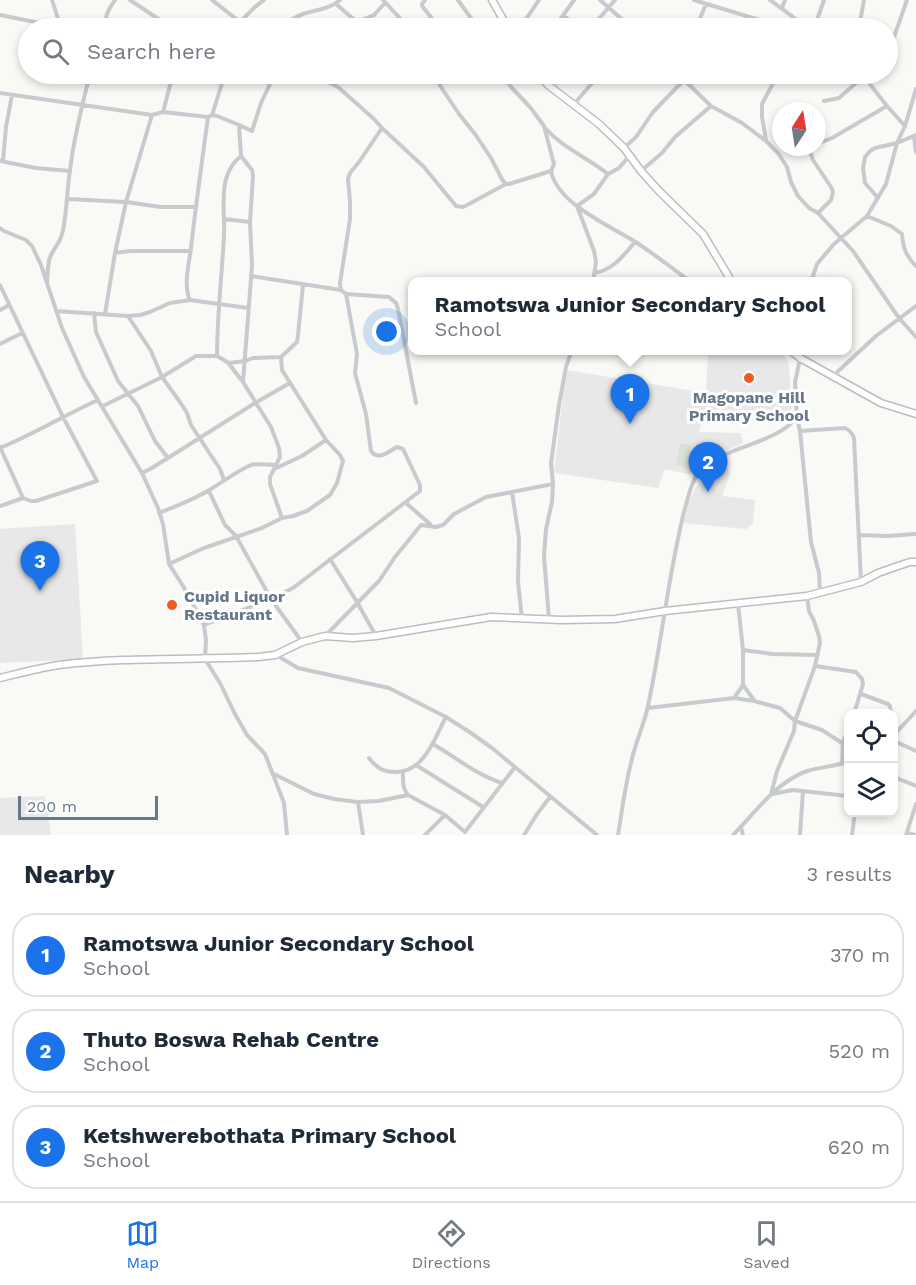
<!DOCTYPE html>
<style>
body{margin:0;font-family:"Work Sans",sans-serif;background:#f6f6f7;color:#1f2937}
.controls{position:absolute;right:18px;bottom:18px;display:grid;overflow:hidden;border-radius:12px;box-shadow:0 3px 9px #0003}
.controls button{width:54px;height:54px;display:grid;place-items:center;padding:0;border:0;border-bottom:2px solid #e0e1e3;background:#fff;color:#1f2937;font:30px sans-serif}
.compass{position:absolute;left:772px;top:102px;width:54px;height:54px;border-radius:50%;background:#fff;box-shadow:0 3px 9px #0003;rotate:12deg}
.scale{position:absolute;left:18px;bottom:15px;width:140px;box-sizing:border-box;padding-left:6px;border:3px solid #667889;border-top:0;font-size:16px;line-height:21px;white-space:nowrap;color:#667889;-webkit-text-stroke:4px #fff;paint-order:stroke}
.you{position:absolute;left:387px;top:332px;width:21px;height:21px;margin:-15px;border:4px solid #fff;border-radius:50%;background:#1a73e8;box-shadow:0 0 0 9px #1a73e833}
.badge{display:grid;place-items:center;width:39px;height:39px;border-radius:50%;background:#1a73e8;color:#fff;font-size:20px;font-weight:700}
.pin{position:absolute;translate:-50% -50px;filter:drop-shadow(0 2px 3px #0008)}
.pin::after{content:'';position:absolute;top:32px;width:21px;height:18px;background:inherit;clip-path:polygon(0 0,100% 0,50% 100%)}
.popup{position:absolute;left:408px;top:277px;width:444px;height:78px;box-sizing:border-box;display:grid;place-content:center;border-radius:12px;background:#fff;filter:drop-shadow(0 2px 4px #0005);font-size:20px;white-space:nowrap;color:#747a83}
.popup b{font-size:22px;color:#1f2937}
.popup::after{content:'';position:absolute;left:50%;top:100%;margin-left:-12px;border:12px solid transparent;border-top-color:#fff}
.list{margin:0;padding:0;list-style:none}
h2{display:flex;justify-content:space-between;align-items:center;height:78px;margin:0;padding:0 24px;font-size:26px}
h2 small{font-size:20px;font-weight:400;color:#747a83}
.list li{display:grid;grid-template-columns:39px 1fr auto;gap:18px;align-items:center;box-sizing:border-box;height:84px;margin:0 12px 12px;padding:0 12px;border:2px solid #e0e1e3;border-radius:24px}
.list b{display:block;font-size:22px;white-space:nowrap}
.list p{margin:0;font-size:20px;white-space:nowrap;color:#747a83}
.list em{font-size:20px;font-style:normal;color:#747a83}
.icon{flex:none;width:33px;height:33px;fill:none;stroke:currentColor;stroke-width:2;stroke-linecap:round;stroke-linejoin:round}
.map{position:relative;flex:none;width:916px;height:835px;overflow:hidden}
.search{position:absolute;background:#fff;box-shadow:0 3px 9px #0003;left:18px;right:18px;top:18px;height:66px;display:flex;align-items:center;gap:15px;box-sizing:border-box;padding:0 21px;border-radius:33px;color:#747a83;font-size:22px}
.sheet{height:366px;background:#fff}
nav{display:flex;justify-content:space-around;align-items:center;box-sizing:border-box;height:84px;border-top:2px solid #e0e1e3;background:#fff;font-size:16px;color:#747a83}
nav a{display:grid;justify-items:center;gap:3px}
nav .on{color:#1a73e8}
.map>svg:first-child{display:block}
</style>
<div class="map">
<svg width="916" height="835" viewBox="0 0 916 835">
<rect width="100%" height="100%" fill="#f9f9f6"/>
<path fill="#e7e8e7" d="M708,351H780L789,363L792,419L786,424L702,416L699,432L741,433L743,443L701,462L689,474L665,469L658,488L554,473L566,370L706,393Z
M722,461L731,473L722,496L755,500L753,524L746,529L684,523L689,501L695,489L707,472Z
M75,524L83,659L0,663V529Z
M45,796L51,835H0V798Z"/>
<path fill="#dae1d7" d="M680,443L691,445L686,468L676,465Z"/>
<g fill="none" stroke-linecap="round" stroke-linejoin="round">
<defs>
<path id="secondary" d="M492,0L508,28
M539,74L548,85L599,124L624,148L641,171L659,191L703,234L732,282
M790,350L800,358L881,403L916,414
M0,678C20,673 39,668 59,665C125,657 192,660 258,657L275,655L302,642L325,636L353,638L376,636L491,617L562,620L615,619L665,611L807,596L861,582L878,573L898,566L910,562H916"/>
</defs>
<use href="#secondary" stroke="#b9bec3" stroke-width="9"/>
<path stroke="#c7cbce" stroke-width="4" d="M52,0L61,28
M130,0L172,28
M212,0L240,22
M383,0L409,28
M425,0L422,4V6L438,26V28
M458,0L478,28
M600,0L632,28
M694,0L786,28
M770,0L808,28
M336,4L357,22
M782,8L785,0
M0,15L65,28
M563,16L582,28
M105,28C104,18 109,8 115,0
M234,28L255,7L264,0
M282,28C288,22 294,17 303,14C315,10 330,9 340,0
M349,28L357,22L374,15L385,3
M520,28L539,0
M554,28L574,0
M591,28L615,0
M696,28L706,4
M812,28L817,20L824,0
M859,28L864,0
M888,54L907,0
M313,74L338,87L374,119L382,128L424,167L456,206L463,207L467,205L506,184
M440,74L439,84L459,114L475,134L491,158L503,181L506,184H509L551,171L554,164L544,126L530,107L511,87L504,74
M678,74L711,106L742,123L766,141L778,153L787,167L791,182L798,196L809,208L818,213L853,251L899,318L916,337
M862,74L887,106L905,126
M548,85L557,74
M0,93L152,115L163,112L208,117
M824,101L839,98L864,76
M574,104L600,74
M163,112L173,74
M212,115L217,116L239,125L241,156L252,170L253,176L250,222L252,266L243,382L271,427L279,448L280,457L270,477V484L282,518
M239,125L252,131L261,103L270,84V80L268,77L258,74
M546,129C563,148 588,158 608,174
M914,136L916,152
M766,140L762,117V104L778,74
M817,144L832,138L887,106
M808,147L813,160L831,187L833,192L831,200L818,213
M624,148L636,137L653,112L684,80
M0,161L36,168L70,171
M3,161L6,127L12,95
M551,171C557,203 608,225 634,241C654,254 672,268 691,282
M641,171L662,153L675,137L711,106
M878,198L865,183L863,168L865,157L870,151L875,148L897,143L916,135
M68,199L126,202L161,207H195
M577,206L594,251L596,262L593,282
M577,206L594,194L608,174L619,168L629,156
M867,216L891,226L902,234C903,248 906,256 916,266
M224,219L250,222
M0,228L4,231L26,240L32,246L41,265L62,328L84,377L142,473L158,508L163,524L169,564L183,586L204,625L206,640L205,659L220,683L235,714L247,735L265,754L284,803L287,835
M115,253L130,251H191
M595,273C614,269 623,256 635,242
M251,276L341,290L346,294L389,297L396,303L398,309L416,403
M47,282C48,273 47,263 51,255C56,245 61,242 63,230C67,210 67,190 70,170C74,137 82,105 90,74
M811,282L817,264L834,244L867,216L886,184L897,143L905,126L916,89
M0,285L63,417L97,481L36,501H31L23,498L0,506
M341,290L340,283L350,219V202L348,179L350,173L359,162L382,128
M190,300C183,285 189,264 191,248C196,204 202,161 208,117L212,115L225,74
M0,310L9,305
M56,311L128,316L140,315L150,312L170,303L190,300L248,308
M94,313L96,332L118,381L138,406L155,441L168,458
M105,314L115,253L126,202L152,115
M128,316L151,351L162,377L180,402L187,413L191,425L220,469L224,480
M0,344L22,333
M217,356C217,315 222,275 224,235C225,216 221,197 226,179C229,169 233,162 241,156
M229,364L243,382
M833,376L876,336L916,306
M103,406L162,377L196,356H217L229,363L245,361L253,358L281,357
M797,418L800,431L811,542L819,573L820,593
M800,431L845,428C850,430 852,433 854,438L861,582
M0,447L23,498
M0,448C34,434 65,415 98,400
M274,469L302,456L326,440
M142,473L152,468L255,403L290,383
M209,491L225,525L236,536L271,599L302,642
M512,492L519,538L518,582L522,619
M406,503L430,524
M159,513C177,506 195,499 211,489C224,481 237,471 251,465C259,463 267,465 275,465
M860,535L887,536L916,534
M330,559L357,602L376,636
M169,564L204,548L262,528L282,518L293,516L307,511L330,495L337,483L343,461L340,455L326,440L282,370L281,357L297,342L298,335L303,285
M549,619L544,556L546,529L552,502L553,484L551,463L559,405L566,367L572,350
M204,625L271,599L293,588L420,491V485L403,449L397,447C388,452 378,461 371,451L366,414L355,373L357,354L346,294
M325,636L379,581L395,557L421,525L436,527L443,525L454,514L486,497L553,484
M743,650L773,654L818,655
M276,655L298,668L389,688L446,717L471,733L492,748L597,835
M815,666L856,672L862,679L863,684L854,714
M743,685L754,700
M861,694L888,704L890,706L891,714
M734,698L743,685V650L738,604
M648,708L734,698L754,701L780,708L795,721L822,730L848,747
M894,735L916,711
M894,741L916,751
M433,744C455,757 477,775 502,783
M369,758C378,769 383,772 397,772C425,771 435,737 446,717
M842,764L843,742L848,730
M416,765L483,807
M403,771C403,780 402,788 408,795L445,815L465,832L515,767
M274,774L314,794L334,799L358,802
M894,777L916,786
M771,794L777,771L794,731L795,721L815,666L820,643L819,636L814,621L809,611L807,596
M772,794L793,790L848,796
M741,828L743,835
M907,833L916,835
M363,835L358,802L379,801L408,795
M425,835L445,815
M524,835L537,814L550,797
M618,835C622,811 625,786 631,763C635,743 644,725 648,706C662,641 668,576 684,512C688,499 691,480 701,470C726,445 775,445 797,417L795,382L800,359
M733,835C756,812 776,782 807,771C821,767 835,766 848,762
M800,835L803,791
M852,835L855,812
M906,835L916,804"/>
<use href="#secondary" stroke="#fff" stroke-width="6"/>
</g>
<g fill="#ee5a21" stroke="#fff" stroke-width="2">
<circle cx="749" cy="378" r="6"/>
<circle cx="172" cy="605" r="6"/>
</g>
<g text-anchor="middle" stroke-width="6" stroke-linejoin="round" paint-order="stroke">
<g font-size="16" font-weight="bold" fill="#667889" stroke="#fff">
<text x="749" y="403">Magopane Hill<tspan x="749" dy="18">Primary School</tspan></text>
<text x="184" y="602" text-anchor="start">Cupid Liquor<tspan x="184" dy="18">Restaurant</tspan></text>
</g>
</g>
</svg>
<div class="controls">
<button><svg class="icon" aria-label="locate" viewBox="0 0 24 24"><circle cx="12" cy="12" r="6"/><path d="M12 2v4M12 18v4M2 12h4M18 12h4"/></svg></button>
<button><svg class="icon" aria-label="layers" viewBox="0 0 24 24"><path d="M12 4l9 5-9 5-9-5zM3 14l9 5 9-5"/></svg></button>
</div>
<svg class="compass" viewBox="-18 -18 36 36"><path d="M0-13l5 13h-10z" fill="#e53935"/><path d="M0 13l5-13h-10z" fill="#747a83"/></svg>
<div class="scale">200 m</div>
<div class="you"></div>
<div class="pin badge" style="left:630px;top:424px">1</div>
<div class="popup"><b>Ramotswa Junior Secondary School</b>School</div>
<div class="pin badge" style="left:708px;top:492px">2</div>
<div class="pin badge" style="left:40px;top:591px">3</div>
<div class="search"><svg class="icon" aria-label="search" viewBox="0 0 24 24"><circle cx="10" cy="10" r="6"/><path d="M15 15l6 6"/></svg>Search here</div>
</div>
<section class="sheet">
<h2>Nearby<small>3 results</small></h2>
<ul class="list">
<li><span class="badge">1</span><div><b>Ramotswa Junior Secondary School</b><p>School</p></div><em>370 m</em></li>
<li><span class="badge">2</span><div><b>Thuto Boswa Rehab Centre</b><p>School</p></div><em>520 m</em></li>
<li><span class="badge">3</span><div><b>Ketshwerebothata Primary School</b><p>School</p></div><em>620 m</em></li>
</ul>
</section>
<nav>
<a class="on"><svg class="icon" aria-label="map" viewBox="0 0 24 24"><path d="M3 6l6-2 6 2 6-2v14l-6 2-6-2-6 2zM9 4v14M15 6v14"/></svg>Map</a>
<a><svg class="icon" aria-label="directions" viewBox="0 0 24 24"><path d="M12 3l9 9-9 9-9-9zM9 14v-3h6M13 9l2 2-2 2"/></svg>Directions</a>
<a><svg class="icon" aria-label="saved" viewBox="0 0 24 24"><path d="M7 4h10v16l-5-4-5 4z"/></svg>Saved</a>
</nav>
